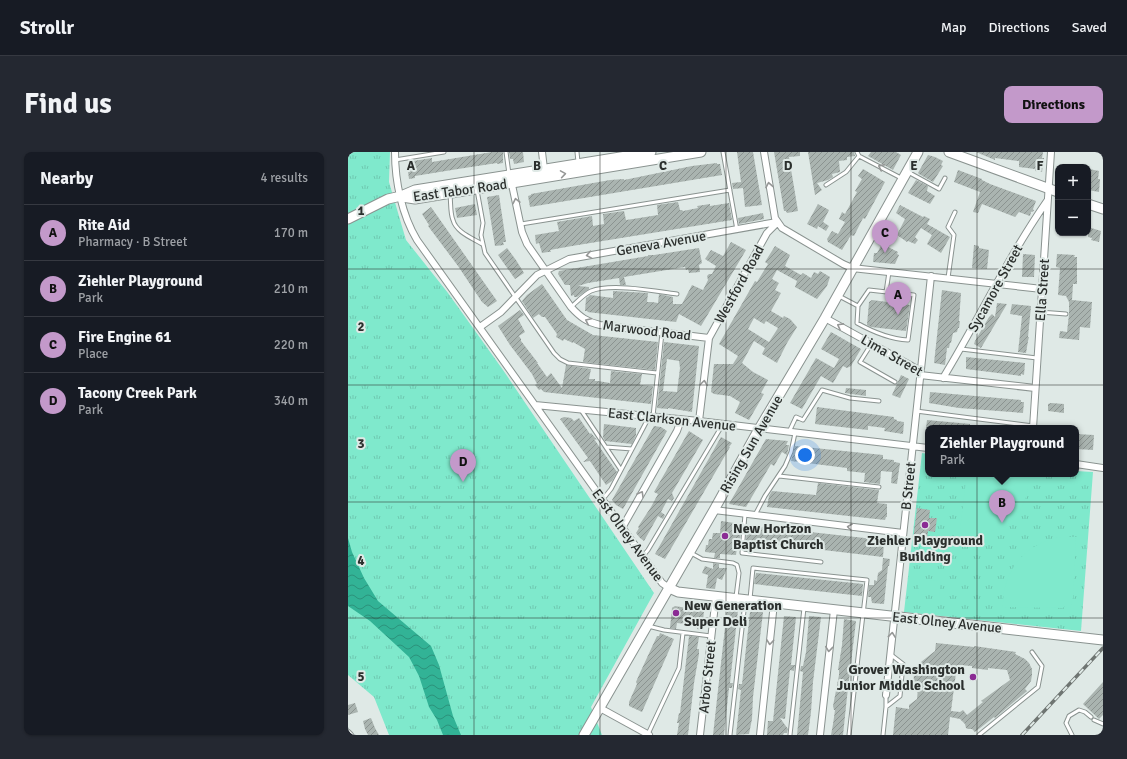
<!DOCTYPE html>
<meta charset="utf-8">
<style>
body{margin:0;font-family:Signika,sans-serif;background:#242831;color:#f1f3f6}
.controls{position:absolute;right:12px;top:12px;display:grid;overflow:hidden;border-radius:8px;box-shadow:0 1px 3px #0004}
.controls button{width:36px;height:36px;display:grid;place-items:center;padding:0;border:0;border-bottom:1px solid #363941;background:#171b24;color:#f1f3f6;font:20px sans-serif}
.you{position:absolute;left:457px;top:303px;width:14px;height:14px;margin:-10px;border:3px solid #fff;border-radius:50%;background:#1a73e8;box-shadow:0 0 0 6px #1a73e833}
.badge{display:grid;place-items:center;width:26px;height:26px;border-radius:50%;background:#c399ca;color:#111;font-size:13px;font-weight:700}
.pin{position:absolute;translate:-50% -33px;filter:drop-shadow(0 1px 2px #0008)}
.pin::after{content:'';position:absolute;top:21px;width:14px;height:12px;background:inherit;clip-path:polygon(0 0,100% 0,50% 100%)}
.popup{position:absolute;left:577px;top:273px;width:154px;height:52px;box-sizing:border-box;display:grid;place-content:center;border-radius:8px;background:#171b24;filter:drop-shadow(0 1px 3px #0005);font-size:13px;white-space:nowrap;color:#9ea1a6}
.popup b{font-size:15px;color:#f1f3f6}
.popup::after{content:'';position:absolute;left:50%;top:100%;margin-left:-8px;border:8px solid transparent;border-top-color:#171b24}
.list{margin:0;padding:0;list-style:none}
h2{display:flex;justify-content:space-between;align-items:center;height:52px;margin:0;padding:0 16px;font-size:17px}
h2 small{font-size:13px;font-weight:400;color:#9ea1a6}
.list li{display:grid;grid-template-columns:26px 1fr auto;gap:12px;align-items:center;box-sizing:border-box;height:56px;padding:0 16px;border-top:1px solid #363941}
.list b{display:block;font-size:15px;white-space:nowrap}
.list p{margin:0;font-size:13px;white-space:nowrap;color:#9ea1a6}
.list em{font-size:13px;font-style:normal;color:#9ea1a6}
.map{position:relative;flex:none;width:755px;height:583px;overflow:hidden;border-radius:8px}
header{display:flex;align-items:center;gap:24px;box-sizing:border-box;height:56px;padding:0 20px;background:#171b24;border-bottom:1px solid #363941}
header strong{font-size:19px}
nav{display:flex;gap:22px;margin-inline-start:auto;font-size:14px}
.intro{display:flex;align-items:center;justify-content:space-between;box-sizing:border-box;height:96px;padding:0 24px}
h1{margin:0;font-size:28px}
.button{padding:10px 18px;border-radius:8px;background:#c399ca;color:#111;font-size:14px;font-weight:700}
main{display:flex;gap:24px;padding:0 24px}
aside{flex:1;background:#171b24;border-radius:8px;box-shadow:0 1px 3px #0004}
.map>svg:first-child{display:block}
</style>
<header>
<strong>Strollr</strong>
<nav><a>Map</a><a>Directions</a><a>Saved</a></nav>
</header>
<div class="intro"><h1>Find us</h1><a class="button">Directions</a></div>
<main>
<aside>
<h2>Nearby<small>4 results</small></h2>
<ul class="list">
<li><span class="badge">A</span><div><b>Rite Aid</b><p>Pharmacy · B Street</p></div><em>170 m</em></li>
<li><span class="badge">B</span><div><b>Ziehler Playground</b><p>Park</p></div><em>210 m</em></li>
<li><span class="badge">C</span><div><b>Fire Engine 61</b><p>Place</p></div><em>220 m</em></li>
<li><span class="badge">D</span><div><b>Tacony Creek Park</b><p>Park</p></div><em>340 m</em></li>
</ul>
</aside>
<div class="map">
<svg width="755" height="583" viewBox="0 0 755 583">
<defs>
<pattern id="grass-tufts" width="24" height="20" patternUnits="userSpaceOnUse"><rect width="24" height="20" fill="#7fe9cc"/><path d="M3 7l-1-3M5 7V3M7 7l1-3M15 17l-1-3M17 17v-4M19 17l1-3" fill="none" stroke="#6ec8b0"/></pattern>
<pattern id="water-waves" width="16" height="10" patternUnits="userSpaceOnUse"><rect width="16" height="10" fill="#32b396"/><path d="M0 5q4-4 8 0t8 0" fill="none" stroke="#2b927b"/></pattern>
<pattern id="building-hatch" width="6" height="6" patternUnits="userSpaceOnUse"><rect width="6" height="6" fill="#aab4b0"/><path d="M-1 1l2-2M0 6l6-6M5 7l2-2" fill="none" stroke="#8b9390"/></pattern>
</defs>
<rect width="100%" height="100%" fill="#dfe9e6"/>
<path fill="url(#grass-tufts)" d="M0,0H42L41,30L58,88L100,141L155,218L306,441L243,555L254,583H41L26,545L0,523Z
M574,301L580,302V322H728V319L745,320L733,479L556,460Z"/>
<path fill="#7fe9cc" d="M620,322H653L680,325C682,365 650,389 612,378L618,328L621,326Z
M713,385H728L725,446L723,449L724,454L721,456L717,454L715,456L655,455C654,419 677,391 713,385Z
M572,427L593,429L591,444L570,442Z"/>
<path fill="url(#water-waves)" d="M0,386L4,400L16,426L30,449L83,494L91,513L105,564L113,583H95L89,568L81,555L71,524L61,505L22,469L0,454Z"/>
<path fill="url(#building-hatch)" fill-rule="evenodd" d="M144,0H155V11L149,12V11L110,17L67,24V26L61,27L59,12L65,11V9L84,6V10Z
M161,0H175L176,10L166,12L165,7H162Z
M389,0H405L414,53L397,55L395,36L385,37L384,31L393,30Z
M426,0H452V4L441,5L450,59L439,61L438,59H436Z
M460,0H506L507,4L499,5V8L491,9L492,20L484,22L485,25L480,28L469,31L474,38L467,43Z
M523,0H548L553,3L545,18L520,4Z
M628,0H695L694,6H696L694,20L687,19V17L671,15V9L647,6V8Z
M580,3L587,5L595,9L593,13L595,14L585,30L571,22L570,21Z
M369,11V12H372L374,23L182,55L180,44L183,43V42L262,28L276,27V28L344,14Z
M515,17L537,30L517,67L515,66L506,84L503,83L494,98L480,90L479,87L484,79L490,82L497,70L491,67L494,60L497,62L509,40L507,39L514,27L510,24Z
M741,17L751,19L750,27H752L751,40L740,38Z
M610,18L634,27V28L642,32L688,49L685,57L686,59L683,60L682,64L671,60L667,65L634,52L630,61L625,60L632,40L606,30Z
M568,28L580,34L579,39L587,44L582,52L560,41Z
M151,43L158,90H155L156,93L147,94L139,45Z
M330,50L332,58H334L335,59L350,56L349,54L362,52V54L381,51L384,68L224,94L202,98L203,100H200L194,101L191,91L188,92L187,83L211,79L209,70L244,64L245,74L256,72L255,62L276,59L278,68L285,67L310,63L309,53Z
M127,52L129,63L109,66L107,56Z
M470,52L481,58L475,70L481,74L478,79L470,74L469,77L459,72Z
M552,53L575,65L576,64L582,67L579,72L602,85L593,101L579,92L584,83L573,76L567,85L570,88L567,92L560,89L559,90L549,83L557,67L548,61Z
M83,55L149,149L140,155L134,150L110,114L80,74L81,73L74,62Z
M415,61L416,67L391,72L390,66Z
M740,75L753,79L751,90L743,88L744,86L740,85Z
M383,90L398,98L353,174L331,162L328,170L239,160L240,159H237L238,146L240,145L242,143L265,146V139L300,141L299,150H304L310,151L311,142L325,145V152H334L344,133L355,138L360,128L359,124L361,122H364L368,114L357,107L363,98L375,104Z
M534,92L550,100L549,102L551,103L547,112L525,110L526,101H529Z
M626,93L631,94V96L641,98L639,117L624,116Z
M427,94L442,103L437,114L453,123L455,121L463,126L466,120L470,122L472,119L482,125L479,134L469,147L447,135L449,129L429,118L424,127L431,131L427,138L433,141L423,159L435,166L436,164L442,167L449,175L439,191L429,211L414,202L417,196L406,189L394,211L405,220L420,228L413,241L416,242L401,268L387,261L392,250L382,244L366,242L363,240L366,212H385L390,204L371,192L407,129L409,130L420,112L417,110ZM406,166L416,172L418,169L430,176L421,190L400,177Z
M159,96L168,108L176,121L167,127L150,103Z
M351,96L354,111L351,113L352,120L341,121L340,117L338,118L337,115L276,125L278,133H272L271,126L240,131L230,134L241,135V137L229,145H226V143L223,144L222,133H217L210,122L211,119L300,104V103H306Z
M675,102L687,103L686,125H674Z
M709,102L727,103L726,105H729V132H725L724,148L744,150L742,176L732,175L731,188L711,186L712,179L719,180L721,162V150L718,144L710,143L712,116L708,115Z
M194,132L219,168L245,183L310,190L307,218L235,210L237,197L225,190V191L216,187L215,189L208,185L209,182L197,165H194L191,162L185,166L174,149L179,143Z
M594,138L613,141L611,169H612L611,176H610L609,180L605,181L603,191H602L601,196H599L597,213L586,211Z
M524,148L562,153L558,179L523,175L519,173L521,150Z
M649,151L659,152L633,196L626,192L627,189L641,165L644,162L647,165Z
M664,152L683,154L680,185H681L680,189L678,201L670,200L674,164L662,162Z
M172,158L176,163L170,167L177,180L171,184L173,187V189L190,211H189L199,225L203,221L214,236L218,213L243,217L241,227H247V229H250L262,231L263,219L294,222L292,233L305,234L303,252L196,240L193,237L191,238L187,233L189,232L184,222L162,193L150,174Z
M483,180L513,197L503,214L499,216L495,214L485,231L473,224L454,257L442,251L468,206L486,216L491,207L473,197Z
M316,190L351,194L344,260L320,256V257L309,256ZM319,207L331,209L332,216L329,240L315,239Z
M618,205L677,211L676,223L673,222V224L618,217Z
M553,223L561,227L552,246L544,243Z
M498,236L518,238V244L497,241Z
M582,240L673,248V250H676L675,261L611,256L581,251Z
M703,251L716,252V261L700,259V252Z
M469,255L546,265V267L549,268V269L556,270L555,282L536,279L537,276L521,274H520V278L467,272Z
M216,265L223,266L226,269L231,266L242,282L243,281L249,288L246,287L269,320L264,329L258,333L242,309L235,310L240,306L212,267Z
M579,268L622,272V276H578Z
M256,272L288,276V283L284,292L257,289L255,285Z
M306,274L313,275L319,279L275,357L268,353L264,348Z
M341,279L355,288L324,341L326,346L324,349L320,347L313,360L317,363L315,367L310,364L296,389L292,386L288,381L291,376L290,375L303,355L310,342L306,340Z
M728,282L746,283L745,298L728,297Z
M373,285L384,291L381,295H382L317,407L307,402Z
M418,287L440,289L438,293H441L439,303L434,300L426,314L423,312L398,355L381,352Z
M447,294L535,303V307L546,308V310L552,311L549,332L543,331L544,320L533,319L532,332L516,330L517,321L499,319V316L443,309Z
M470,331L531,338L529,351L539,352V365H538L537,368L419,355L421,344L424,339L468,343Z
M569,356L582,358L581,366H589L587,380L580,379L579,389L565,388Z
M373,369L393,372L392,388H390L388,403L372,402V406H366L367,401L357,400L358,393H360L361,387H364L365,381H372Z
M399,373L535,388V391H536L535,405L398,389Z
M535,406L542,407L541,414H540L536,452L524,451L523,445H520L521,433H526V428L529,429L530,421L534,418Z
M365,411L371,412V416H379L374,428L369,426L367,437L358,436L360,423L354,421L357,414L365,417Z
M408,421L515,432L514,444L406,432Z
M327,454L356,459L354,478L349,477V473L329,471L328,477L322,476L324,456Z
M379,457L390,458L382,531H385L384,536H381L376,583H365Z
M402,460H415L405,545L404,567L401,582L388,583L393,538L390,537L391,532H394Z
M436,464L448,465L443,513H447L446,519L442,518L437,567L432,566L440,577L439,581H436L435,583H419L420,569H425Z
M461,464L473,465L465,530L463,560L460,583H449L455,520L452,519L453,514H455L458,500Z
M496,467L508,469L499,545L495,583H483L485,572L487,558H486L485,554L491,523V518H490L494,493Z
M312,481L326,487L294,560L281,554V550L289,532L288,530L291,523L309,484H311Z
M341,484L351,485L349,497H351V502L346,531L340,583H329L331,571H329L331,561H332Z
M588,491L626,495V494L668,500L667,502L677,507L681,511L684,517V523L683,529L677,537L679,539L647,566L646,565L627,580L624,577H620L618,576L617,572L612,567L602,565L600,583H545L548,555L561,557V553L569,547L570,536H565L566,522L571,523L573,510L587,499ZM609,513L624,514V516L640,518V516L659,518L662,528L633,549L635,550L619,563L615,558L612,560L603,559Z
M755,530V563L751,567L735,552Z
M7,551L10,560L0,563V553Z
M23,566L27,576L31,583H20L17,577L15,569Z"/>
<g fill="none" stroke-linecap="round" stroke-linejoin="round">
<defs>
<path id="lane" d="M158,0L161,22
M229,0L230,10
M375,0L389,78
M509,0L511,4L553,26
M47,8L96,0
M560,20L591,37L597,26
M478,33L498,20L511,4
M129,38L135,71L133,83L137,101L206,201L212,207L220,211L309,221
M102,43C103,51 102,61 105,68C108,80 124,86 134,92
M173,72L382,38
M600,126L606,83L600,75L607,60
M521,138L566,143L560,188C542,187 525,180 509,171L510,154Z
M538,140L541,120
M491,144L510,154
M223,155C229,150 236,142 243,139C263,131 307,139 329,142
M692,160L718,162
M524,191L512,210L547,230
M613,197L689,206
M233,258L273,318
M568,259L685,274
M305,264L314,181
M441,280L448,265L455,268L474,238L502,246L531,249
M258,295L284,297
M431,324L531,335
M255,347L263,337L301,265
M397,362L394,401L473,410
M407,363L417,344L437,314L443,300L447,281
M343,401L354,407L385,411L389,413L391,421L388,445
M295,404L300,398L375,272
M402,447L405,416L519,428L501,583
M300,474L316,478L363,484
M538,543V555L552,544L555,512L542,502
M746,568L755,572
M300,582L331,516L335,481
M382,583L397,450
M442,583L456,456
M535,583L538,555
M631,583L690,535L694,514L684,500
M724,583L718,571L721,564L731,558L737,560L743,565"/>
<path id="street" d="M47,0C47,30 54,63 69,88L314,431L321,436
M194,0L196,17
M416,0L427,66L434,76L495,112L504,116L694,137
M163,28L174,80L179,92L223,155C232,165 239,170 252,173L361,186
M477,166L562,213L567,216L572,223L687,236
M132,175L153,160L189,123L221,107L429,70
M595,226C631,167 660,105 699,49
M187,253L351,269L580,296
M351,269L361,186L419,81L429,71
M685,276L703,0
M728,312L755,316
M366,358L555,381
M274,376L329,279L333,268
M538,543L583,124
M252,556L301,583
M0,581L2,583
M352,583L368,444
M412,583L426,451
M472,583L486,458"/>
<path id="secondary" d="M601,0L710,40
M54,45L67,47L353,0
M740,52L755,57
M0,67L40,47L53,44L67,38L303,0
M321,436L330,440L755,488
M236,583L366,358L411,277L477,166L570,0"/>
</defs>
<use href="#lane" stroke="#8a9390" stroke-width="5"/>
<use href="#street" stroke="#8a9390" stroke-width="8"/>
<use href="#secondary" stroke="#8a9390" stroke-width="11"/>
<use href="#lane" stroke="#fff" stroke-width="3"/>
<use href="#street" stroke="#fff" stroke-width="6"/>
<use href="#secondary" stroke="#fff" stroke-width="9"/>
<defs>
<path id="rail" d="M674,583L755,496"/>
</defs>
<use href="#rail" stroke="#6f7572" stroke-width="3.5"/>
<use href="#rail" stroke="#dfe9e6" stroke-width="2" stroke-dasharray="6" stroke-linecap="butt"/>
</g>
<defs><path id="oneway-chevron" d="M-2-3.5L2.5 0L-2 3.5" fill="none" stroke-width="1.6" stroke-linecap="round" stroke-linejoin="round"/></defs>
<g stroke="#959796">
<use href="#oneway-chevron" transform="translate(533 15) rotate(-153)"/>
<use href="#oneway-chevron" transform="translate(215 22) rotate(-9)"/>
<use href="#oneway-chevron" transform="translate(421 33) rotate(-100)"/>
<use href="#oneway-chevron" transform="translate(168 49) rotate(-102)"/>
<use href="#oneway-chevron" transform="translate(241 103) rotate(170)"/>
<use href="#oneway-chevron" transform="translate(240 169) rotate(-155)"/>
<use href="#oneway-chevron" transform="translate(492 174) rotate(-152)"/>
<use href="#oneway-chevron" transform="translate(356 231) rotate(-83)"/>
<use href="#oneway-chevron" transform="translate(293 342) rotate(-60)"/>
<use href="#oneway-chevron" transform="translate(502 375) rotate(-173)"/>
<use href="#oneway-chevron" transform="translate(544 483) rotate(-84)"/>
<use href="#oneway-chevron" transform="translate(422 490) rotate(96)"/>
<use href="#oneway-chevron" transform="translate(481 497) rotate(96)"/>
</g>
<path fill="none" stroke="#2b2f2d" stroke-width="1" stroke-opacity="0.55" d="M126,0V583M252,0V583M378,0V583M503,0V583M629,0V583M0,117H755M0,233H755M0,350H755M0,466H755"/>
<g fill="#8b2b94" stroke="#dfe9e6" stroke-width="1.5">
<circle cx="577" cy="373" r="4"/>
<circle cx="377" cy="384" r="4"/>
<circle cx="328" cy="461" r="4"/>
<circle cx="625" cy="525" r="4"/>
</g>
<g text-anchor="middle" stroke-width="4" stroke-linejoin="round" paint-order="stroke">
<g font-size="14" fill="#2b2f2d" stroke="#dfe9e6">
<text transform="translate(112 38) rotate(-8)" y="5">East Tabor Road</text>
<text transform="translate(313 91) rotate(-10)" y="5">Geneva Avenue</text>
<text transform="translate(391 132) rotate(-61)" y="5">Westford Road</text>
<text transform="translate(647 136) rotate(-61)" y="5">Sycamore Street</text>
<text transform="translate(694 138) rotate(-86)" y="5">Ella Street</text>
<text transform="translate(299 178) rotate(7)" y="5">Marwood Road</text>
<text transform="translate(544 203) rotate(30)" y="5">Lima Street</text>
<text transform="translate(324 267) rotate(6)" y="5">East Clarkson Avenue</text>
<text transform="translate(403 292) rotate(-60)" y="5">Rising Sun Avenue</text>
<text transform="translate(560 334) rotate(-84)" y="5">B Street</text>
<text transform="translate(280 383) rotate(54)" y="5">East Olney Avenue</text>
<text transform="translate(599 470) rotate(6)" y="5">East Olney Avenue</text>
<text transform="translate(359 525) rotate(-84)" y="5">Arbor Street</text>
</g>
<g font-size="14" font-weight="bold" fill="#2b2f2d" stroke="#dfe9e6" text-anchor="start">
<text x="385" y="381">New Horizon<tspan x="385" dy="16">Baptist Church</tspan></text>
<text x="577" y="393" text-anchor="middle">Ziehler Playground<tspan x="577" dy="16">Building</tspan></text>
<text x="336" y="458">New Generation<tspan x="336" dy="16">Super Deli</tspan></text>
<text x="617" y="522" text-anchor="end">Grover Washington<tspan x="617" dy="16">Junior Middle School</tspan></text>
</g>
</g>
<g font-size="13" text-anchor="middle" font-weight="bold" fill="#2b2f2d" stroke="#dfe9e6" stroke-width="4" stroke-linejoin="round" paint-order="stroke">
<text x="63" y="18">A</text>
<text x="189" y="18">B</text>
<text x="315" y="18">C</text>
<text x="440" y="18">D</text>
<text x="566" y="18">E</text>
<text x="692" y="18">F</text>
<text x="13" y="63">1</text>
<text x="13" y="179">2</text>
<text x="13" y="296">3</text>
<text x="13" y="413">4</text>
<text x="13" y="529">5</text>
</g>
</svg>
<div class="controls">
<button>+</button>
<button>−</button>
</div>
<div class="you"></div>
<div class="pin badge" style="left:550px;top:163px">A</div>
<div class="pin badge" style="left:654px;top:371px">B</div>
<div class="popup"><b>Ziehler Playground</b>Park</div>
<div class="pin badge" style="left:537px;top:101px">C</div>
<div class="pin badge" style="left:115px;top:330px">D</div>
</div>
</main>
